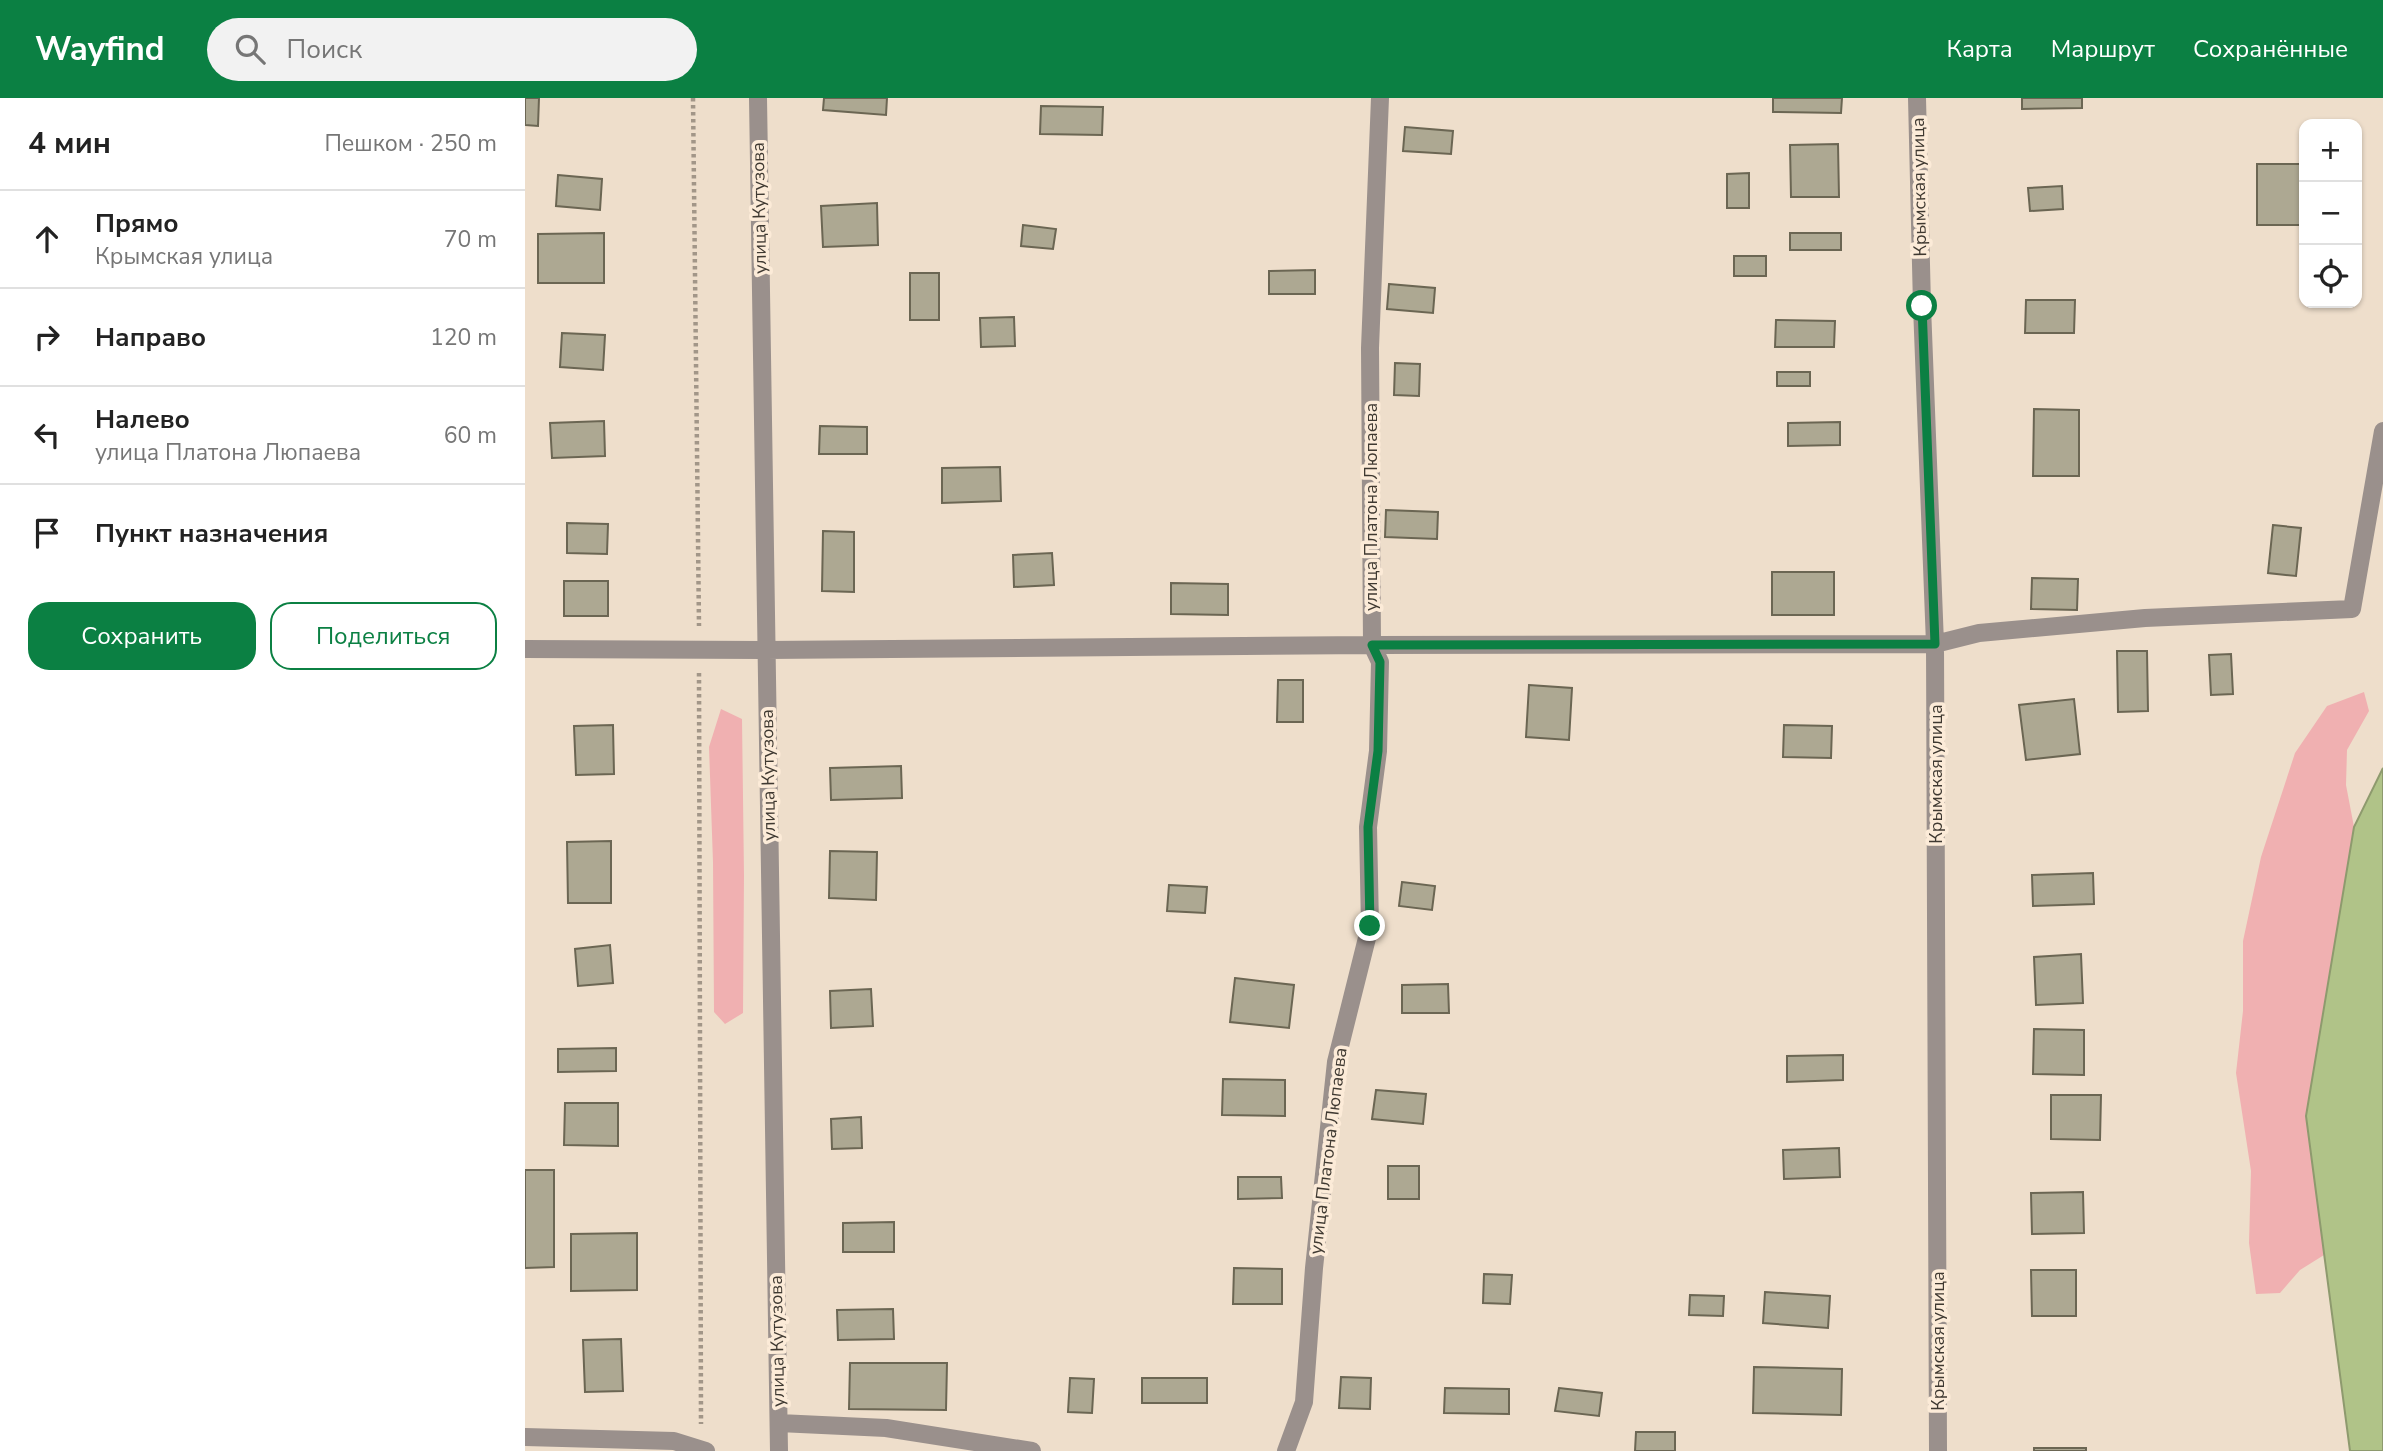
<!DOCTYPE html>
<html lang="ru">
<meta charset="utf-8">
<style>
body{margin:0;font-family:"Nunito Sans",sans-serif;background:#f2f2f2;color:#222}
.controls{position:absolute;right:21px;top:21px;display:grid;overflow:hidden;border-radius:14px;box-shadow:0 2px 5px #0004}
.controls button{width:63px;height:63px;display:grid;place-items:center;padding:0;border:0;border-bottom:2px solid #e0e0e0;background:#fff;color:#222;font:35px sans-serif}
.stop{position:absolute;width:21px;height:21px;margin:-16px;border:5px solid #0b8043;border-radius:50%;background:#fff}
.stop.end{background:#0b8043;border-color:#fff;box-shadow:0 2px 7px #0008}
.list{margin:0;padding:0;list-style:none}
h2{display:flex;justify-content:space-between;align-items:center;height:91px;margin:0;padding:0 28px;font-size:30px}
h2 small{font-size:23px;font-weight:400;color:#767676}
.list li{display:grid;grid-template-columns:46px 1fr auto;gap:21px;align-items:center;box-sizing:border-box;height:98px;padding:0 28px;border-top:2px solid #e0e0e0}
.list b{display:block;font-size:26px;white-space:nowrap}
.list p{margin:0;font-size:23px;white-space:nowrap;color:#767676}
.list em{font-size:23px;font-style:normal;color:#767676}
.actions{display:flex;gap:14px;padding:21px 28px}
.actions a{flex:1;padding:16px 0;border:2px solid #0b8043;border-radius:21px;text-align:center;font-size:24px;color:#0b8043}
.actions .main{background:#0b8043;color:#fff}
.icon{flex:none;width:38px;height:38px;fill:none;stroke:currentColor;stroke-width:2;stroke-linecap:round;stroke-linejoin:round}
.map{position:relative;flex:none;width:1858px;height:1353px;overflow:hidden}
header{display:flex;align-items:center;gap:42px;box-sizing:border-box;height:98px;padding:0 35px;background:#0b8043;color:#fff}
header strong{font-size:33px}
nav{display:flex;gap:38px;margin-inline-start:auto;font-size:24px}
.search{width:490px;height:63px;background:#f2f2f2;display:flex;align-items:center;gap:18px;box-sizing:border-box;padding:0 24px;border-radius:38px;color:#767676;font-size:26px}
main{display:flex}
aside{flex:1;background:#fff}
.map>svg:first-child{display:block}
</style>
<header>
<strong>Wayfind</strong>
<div class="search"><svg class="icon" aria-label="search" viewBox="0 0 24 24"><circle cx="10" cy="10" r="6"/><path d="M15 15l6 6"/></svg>Поиск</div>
<nav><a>Карта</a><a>Маршрут</a><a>Сохранённые</a></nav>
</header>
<main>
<aside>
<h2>4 мин<small>Пешком · 250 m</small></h2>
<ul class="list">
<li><svg class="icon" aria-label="ahead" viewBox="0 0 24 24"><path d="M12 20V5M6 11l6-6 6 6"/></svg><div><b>Прямо</b><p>Крымская улица</p></div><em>70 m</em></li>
<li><svg class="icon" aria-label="right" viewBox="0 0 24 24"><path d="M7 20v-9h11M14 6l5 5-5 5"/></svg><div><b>Направо</b></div><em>120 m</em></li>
<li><svg class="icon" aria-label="left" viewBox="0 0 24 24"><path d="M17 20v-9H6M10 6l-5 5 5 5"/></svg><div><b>Налево</b><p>улица Платона Люпаева</p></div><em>60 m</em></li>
<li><svg class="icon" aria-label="arrive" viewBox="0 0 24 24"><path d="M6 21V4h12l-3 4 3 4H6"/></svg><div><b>Пункт назначения</b></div></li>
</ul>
<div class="actions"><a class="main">Сохранить</a><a>Поделиться</a></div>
</aside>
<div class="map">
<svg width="1858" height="1353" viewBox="0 0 1858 1353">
<rect width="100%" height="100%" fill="#eedecb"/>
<path fill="#f0b0b1" d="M1839,594L1844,613L1822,652L1821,687L1829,729L1781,1018L1799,1157L1775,1172L1755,1195L1731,1196L1724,1145L1726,1073L1711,975L1718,913V843L1736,759L1770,655L1802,608Z
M196,611L217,621L219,777L218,915L200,926L189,914L188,764L184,649Z"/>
<path fill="#b0c388" stroke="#8e9a6e" stroke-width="2" d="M1858,670V1353H1825L1781,1018L1829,729Z"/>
<path fill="#ada892" stroke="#6b6653" stroke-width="2" d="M0,0H14L13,28L0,27Z
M299,0H362L361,17L298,12Z
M1248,0H1317L1316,15L1248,14Z
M1497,0H1557V10L1497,11Z
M516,8L578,9L577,37L515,36Z
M880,29L928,33L926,56L878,53Z
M1313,46L1314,99H1266L1265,47Z
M1732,66H1779V127H1732Z
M1224,75V110H1202V76Z
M33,77L77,81L75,112L31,108Z
M1537,88L1538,111L1505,113L1503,90Z
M352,105L353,147L298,149L296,108Z
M498,127L531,131L528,151L496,148Z
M79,135V185H13V136Z
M1265,135H1316V152H1265Z
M1209,158H1241V178H1209Z
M790,172V196H744V173Z
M385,175H414V222H385Z
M864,186L910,190L908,215L862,211Z
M1501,202H1550L1549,235H1500Z
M489,219L490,248L456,249L455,220Z
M1251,222L1310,223L1309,249H1250Z
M37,235L80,237L78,272L35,269Z
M870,265L895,266L894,298L869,297Z
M1252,274H1285V288H1252Z
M1509,311L1554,312V378H1508Z
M79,323L80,358L27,360L25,325Z
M1315,324V347L1263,348V325Z
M295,328L342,329V356H294Z
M475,369L476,403L417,405V370Z
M861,412L913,414L912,441L860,439Z
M42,425L83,426L82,456L42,455Z
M1748,427L1776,430L1771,478L1743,475Z
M298,433L329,434V494L297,493Z
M527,455L529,487L489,489L488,457Z
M1247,474H1309V517H1247Z
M1507,480L1553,481L1552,512L1506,511Z
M39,483H83V518H39Z
M646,485L703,486V517L646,516Z
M1592,553H1622L1623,613L1593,614Z
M1706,556L1708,596L1686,597L1684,557Z
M753,582H778V624H752Z
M1004,587L1047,590L1044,642L1001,639Z
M1549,601L1555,656L1501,662L1494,607Z
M88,627L89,676L51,677L49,628Z
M1259,627L1307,628L1306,660L1258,659Z
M376,668L377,700L306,702L305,670Z
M86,743V805H43L42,744Z
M305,753L352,754L351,802L304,800Z
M1568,775L1569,806L1508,808L1507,777Z
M877,784L910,788L907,812L874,808Z
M644,787L682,789L680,815L642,813Z
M85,847L88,885L53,888L50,851Z
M1556,856L1558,905L1511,907L1509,859Z
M710,880L769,887L764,930L705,924Z
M923,886L924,915H877V887Z
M346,891L348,928L306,930L305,893Z
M1509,931L1559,932V977L1508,976Z
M91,950V973L33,974V951Z
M1318,957V982L1262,984V958Z
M698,981L760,982V1018L697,1017Z
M851,992L901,996L898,1026L847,1021Z
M1526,997H1576L1575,1042L1526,1041Z
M40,1005H93V1048L39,1047Z
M336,1019L337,1050L307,1051L306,1021Z
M1314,1050L1315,1079L1259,1081L1258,1052Z
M863,1068H894V1101H863Z
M0,1072H29V1169L0,1170Z
M713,1079H756L757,1100L713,1101Z
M1558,1094L1559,1135L1507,1136L1506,1095Z
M369,1124V1154H318V1125Z
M112,1135V1192L46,1193V1136Z
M709,1170L757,1171V1206H708Z
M1506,1172H1551V1218H1507Z
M959,1176L987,1177L985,1206L958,1205Z
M1240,1194L1305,1198L1303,1230L1238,1225Z
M1165,1197L1199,1198L1198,1218L1164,1217Z
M368,1211L369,1241L313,1242L312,1212Z
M96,1241L98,1293L60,1294L58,1242Z
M325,1265H422L421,1312L324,1311Z
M1229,1269L1317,1271L1316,1317L1228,1315Z
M816,1279L846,1280L845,1311L814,1310Z
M545,1280L569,1281L567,1315L543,1314Z
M617,1280H682V1305H617Z
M920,1290L984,1291V1316L919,1315Z
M1034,1290L1077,1295L1074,1318L1030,1313Z
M1111,1334H1150V1353H1110Z
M1509,1350H1561V1353H1509Z"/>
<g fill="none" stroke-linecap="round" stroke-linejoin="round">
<path stroke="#a29688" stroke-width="4.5" stroke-dasharray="3.5 3.5" stroke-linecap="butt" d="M168,0L174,528
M174,575L176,1326"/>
<path stroke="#9a908c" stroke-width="18" d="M233,0L254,1353
M1392,0L1397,208L1410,546L1413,1353
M0,551L241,552L847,547L1410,546L1454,535L1620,520L1827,511L1858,333
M254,1325L361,1330L507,1353
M0,1339L149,1343L181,1353
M761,1353L779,1304L789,1170L811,964L845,828L843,729L853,653L855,564L847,547L845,250L855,0"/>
</g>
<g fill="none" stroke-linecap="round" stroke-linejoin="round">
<path stroke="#0b8043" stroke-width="9" d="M845,828L843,729L853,653L855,564L847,547L1410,546L1397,208"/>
</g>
<g text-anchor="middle" stroke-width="7" stroke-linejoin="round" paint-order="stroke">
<g font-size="18" fill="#3f3931" stroke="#fcebd8">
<text transform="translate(1394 89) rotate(-91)" y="6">Крымская улица</text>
<text transform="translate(234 110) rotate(-91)" y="6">улица Кутузова</text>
<text transform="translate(846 409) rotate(-90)" y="6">улица Платона Люпаева</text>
<text transform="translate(1411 676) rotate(-90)" y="6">Крымская улица</text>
<text transform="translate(243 677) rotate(-91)" y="6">улица Кутузова</text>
<text transform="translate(803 1053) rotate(-83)" y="6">улица Платона Люпаева</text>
<text transform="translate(252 1243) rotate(-91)" y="6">улица Кутузова</text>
<text transform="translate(1413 1243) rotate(-90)" y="6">Крымская улица</text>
</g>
</g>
</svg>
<div class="controls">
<button>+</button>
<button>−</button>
<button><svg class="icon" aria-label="locate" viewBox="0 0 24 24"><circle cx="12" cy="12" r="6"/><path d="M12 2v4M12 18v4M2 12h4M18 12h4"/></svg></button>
</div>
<div class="stop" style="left:1397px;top:208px"></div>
<div class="stop end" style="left:845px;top:828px"></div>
</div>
</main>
